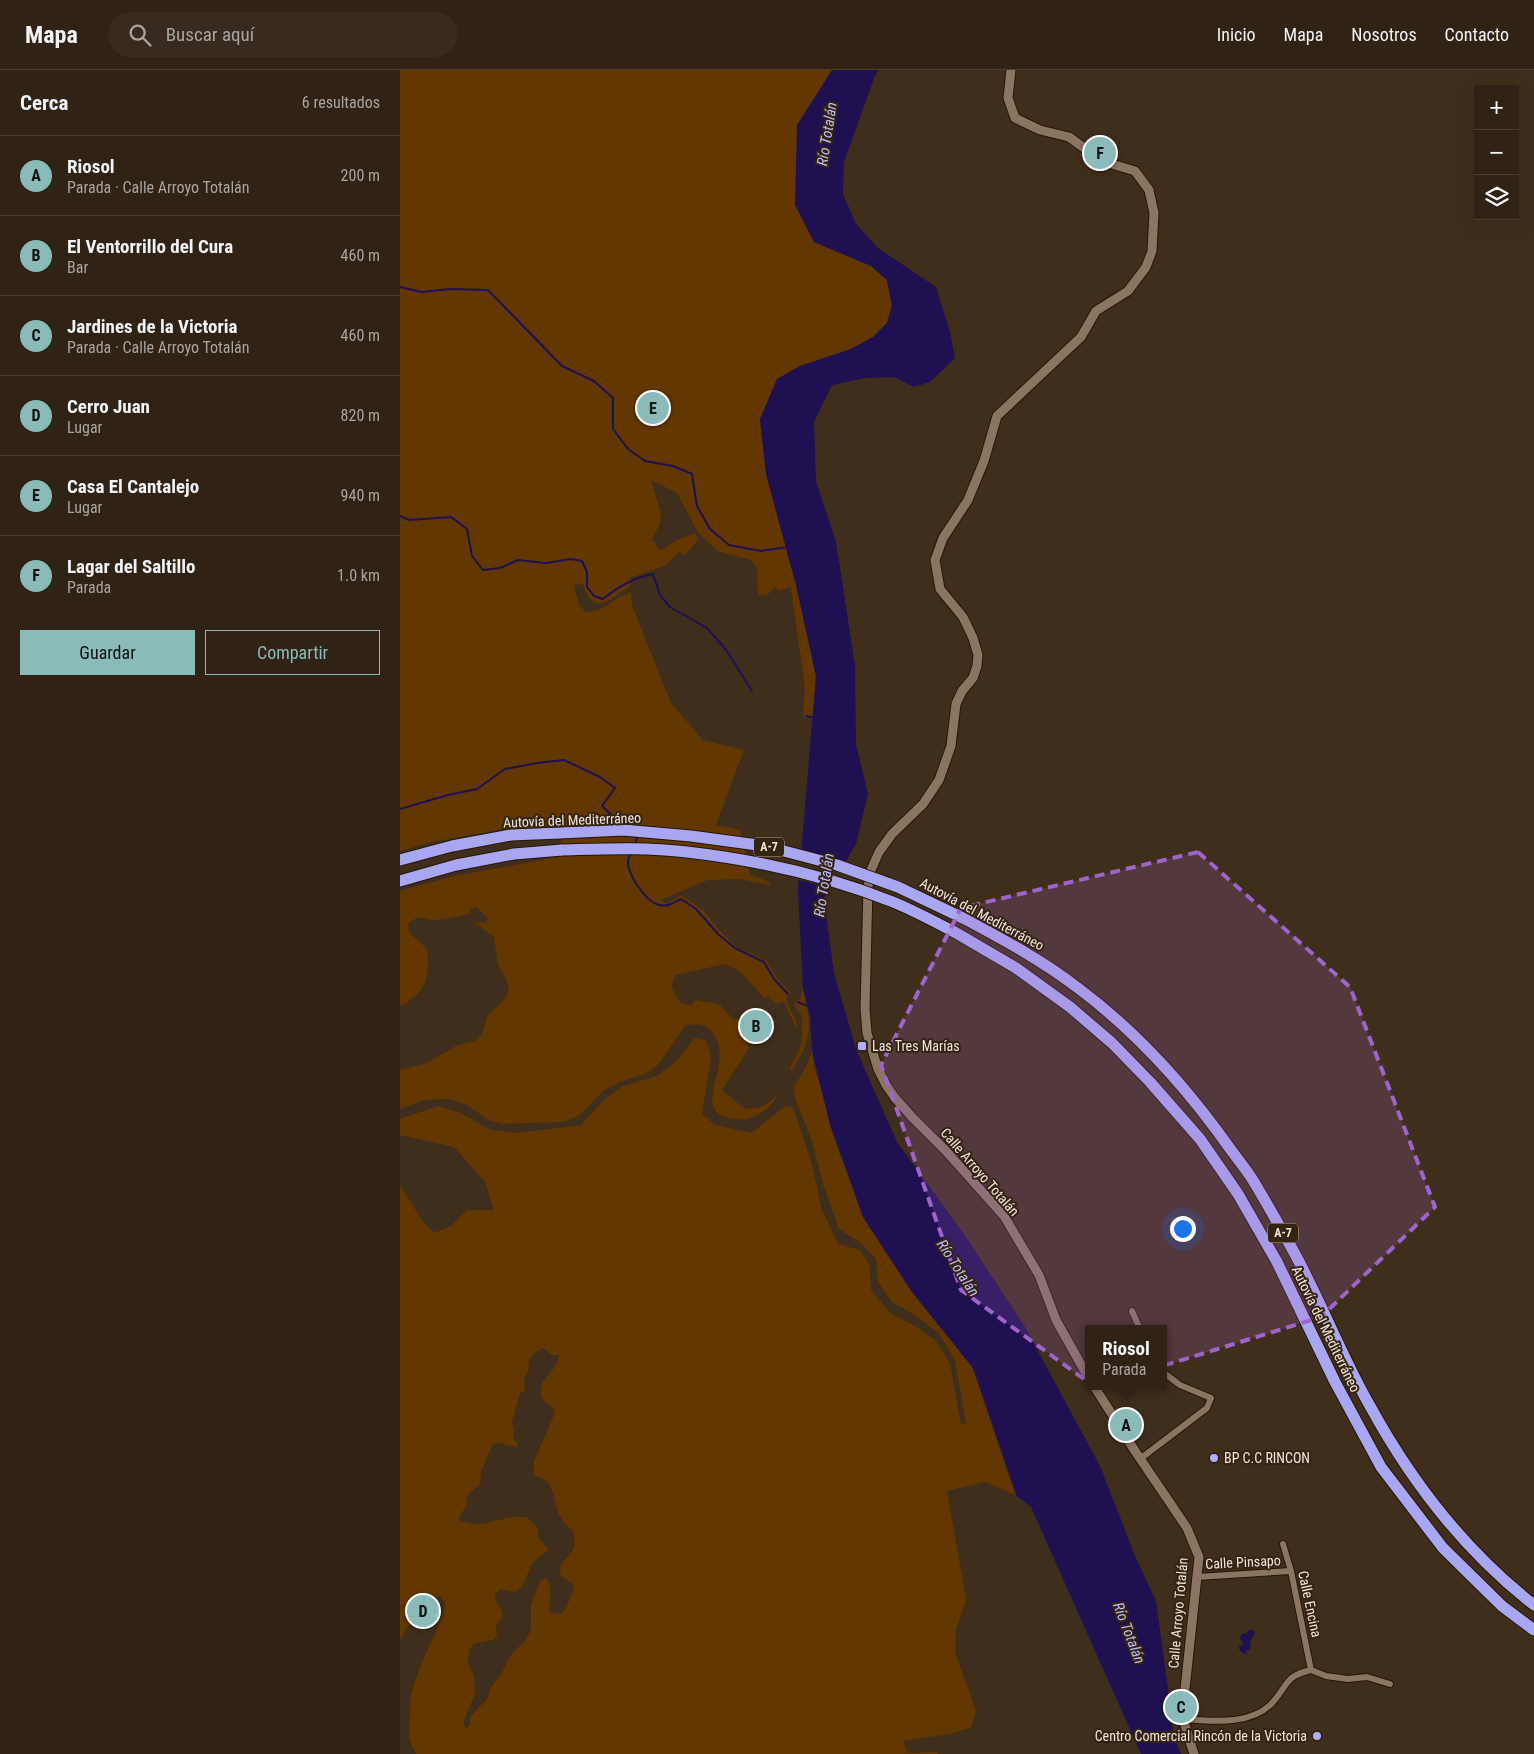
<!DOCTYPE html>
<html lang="es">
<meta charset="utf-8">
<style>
body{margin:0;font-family:"Roboto Condensed",sans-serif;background:#382a1e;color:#f1f3f6}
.controls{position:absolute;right:15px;top:15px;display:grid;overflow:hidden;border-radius:0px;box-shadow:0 5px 20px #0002}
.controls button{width:45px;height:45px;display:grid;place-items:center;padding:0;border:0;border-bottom:1px solid #4b3f34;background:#302215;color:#f1f3f6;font:25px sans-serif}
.you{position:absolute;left:782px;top:1158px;width:18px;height:18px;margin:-12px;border:4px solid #fff;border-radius:50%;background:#1a73e8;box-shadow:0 0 0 8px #1a73e833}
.badge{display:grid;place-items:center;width:32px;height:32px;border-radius:50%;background:#8bbbb9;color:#111;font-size:16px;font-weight:700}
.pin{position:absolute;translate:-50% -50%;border:2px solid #fff;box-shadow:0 1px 5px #0006}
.popup{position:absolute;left:685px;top:1255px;width:82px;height:65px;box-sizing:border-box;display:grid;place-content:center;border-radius:0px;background:#302215;filter:drop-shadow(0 1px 4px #0005);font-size:16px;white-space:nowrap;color:#a8a4a0}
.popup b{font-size:19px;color:#f1f3f6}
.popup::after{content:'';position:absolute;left:50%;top:100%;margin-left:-10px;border:10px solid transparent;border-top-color:#302215}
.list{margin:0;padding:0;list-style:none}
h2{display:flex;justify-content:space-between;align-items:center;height:65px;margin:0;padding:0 20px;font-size:21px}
h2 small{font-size:16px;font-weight:400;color:#a8a4a0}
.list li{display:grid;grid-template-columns:32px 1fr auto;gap:15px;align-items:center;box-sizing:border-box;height:80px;padding:0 20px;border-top:1px solid #4b3f34}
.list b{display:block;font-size:19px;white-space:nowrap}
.list p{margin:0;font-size:16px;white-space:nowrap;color:#a8a4a0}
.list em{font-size:16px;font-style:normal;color:#a8a4a0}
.actions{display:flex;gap:10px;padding:15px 20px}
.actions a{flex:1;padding:11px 0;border:1px solid #8bbbb9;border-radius:0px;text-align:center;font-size:18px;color:#8bbbb9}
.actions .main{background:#8bbbb9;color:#111}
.icon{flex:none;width:28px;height:28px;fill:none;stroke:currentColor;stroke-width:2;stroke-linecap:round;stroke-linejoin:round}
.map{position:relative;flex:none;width:1134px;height:1684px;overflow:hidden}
header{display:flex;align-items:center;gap:30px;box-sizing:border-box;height:70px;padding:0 25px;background:#302215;border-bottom:1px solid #4b3f34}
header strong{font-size:24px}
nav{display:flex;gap:28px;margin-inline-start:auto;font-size:18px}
.search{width:350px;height:45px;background:#382a1e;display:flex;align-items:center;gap:12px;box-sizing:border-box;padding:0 18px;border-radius:28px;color:#a8a4a0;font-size:19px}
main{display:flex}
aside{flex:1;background:#302215}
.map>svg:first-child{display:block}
</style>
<header>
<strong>Mapa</strong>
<div class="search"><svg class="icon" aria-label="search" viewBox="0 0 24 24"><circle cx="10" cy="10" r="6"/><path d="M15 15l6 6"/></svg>Buscar aquí</div>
<nav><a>Inicio</a><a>Mapa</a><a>Nosotros</a><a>Contacto</a></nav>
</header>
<main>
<aside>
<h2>Cerca<small>6 resultados</small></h2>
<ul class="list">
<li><span class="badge">A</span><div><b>Riosol</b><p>Parada · Calle Arroyo Totalán</p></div><em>200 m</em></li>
<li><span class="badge">B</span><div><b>El Ventorrillo del Cura</b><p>Bar</p></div><em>460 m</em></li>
<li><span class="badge">C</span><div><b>Jardines de la Victoria</b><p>Parada · Calle Arroyo Totalán</p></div><em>460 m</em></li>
<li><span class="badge">D</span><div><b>Cerro Juan</b><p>Lugar</p></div><em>820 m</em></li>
<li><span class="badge">E</span><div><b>Casa El Cantalejo</b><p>Lugar</p></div><em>940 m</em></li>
<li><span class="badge">F</span><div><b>Lagar del Saltillo</b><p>Parada</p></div><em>1.0 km</em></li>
</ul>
<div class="actions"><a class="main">Guardar</a><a>Compartir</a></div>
</aside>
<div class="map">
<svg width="1134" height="1684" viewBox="0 0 1134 1684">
<rect width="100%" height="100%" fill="#402e1c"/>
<path fill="#633700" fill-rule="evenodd" d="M0,0H433L414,172L471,196L487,210L492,236L487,253L473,267L451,279L400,296L360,349L366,404L396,515L416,606L413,649L403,645L405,619L391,517L378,521L375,517C369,524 366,528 358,524L357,498L351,490L317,481L298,462L277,423L251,410L261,443L260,454L252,469L260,481L277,470L295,463L298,470L284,486L279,482L266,495L230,508V516C210,529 194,548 183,514L174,515L179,534L185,542C206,543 213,526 231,523L232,535L271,633L303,670L344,680L316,755L340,760L350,804L371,813L370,815L340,809L308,810L260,830L267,834L281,825L304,841L319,860L335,876L367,891L378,910L391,923L386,928C389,941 396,945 397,960L384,932L376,934L368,926L365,929L340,901L325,894L275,905L271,917L281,933L291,935L296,930L319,934L333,949H337L349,978L322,1020L345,1039C363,1038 368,1035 380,1022C368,1042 350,1055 326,1047C321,1046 316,1043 314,1038C306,1021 331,987 313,963C305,953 296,953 285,956L258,995L245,1004L219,1012L203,1021L180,1045L163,1052L103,1054L88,1050L66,1034L48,1029L24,1030L0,1039V1000L24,994L58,975L75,971L82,964L88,945L106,928L109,919L106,908L98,895L94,867L74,852L86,853L88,848L76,837L71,839L69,844C59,846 48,849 37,850C24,851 20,842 8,854L9,862L27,879C30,906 26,924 0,936V821L50,807L162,786L160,756L104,759L31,772L0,781Z
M403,918C411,954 414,969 391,1001L390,997L400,980L402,965V947L394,934L400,929Z
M295,968L306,970L311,988L302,1044L315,1055L351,1063L386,1036L393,1038L411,1091L422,1140L438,1174L460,1180L469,1194L471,1220L491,1244L515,1256L537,1272L550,1294L561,1354L566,1353L555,1291L539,1263L515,1245L492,1232L478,1212L476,1189L460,1172L439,1159L424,1117L412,1071L395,1028L394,1017L407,995L412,981L414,997L463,1147L512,1222L573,1298L616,1425L585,1412L547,1421L566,1530L556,1559L555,1582L576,1641L571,1658L549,1664L503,1671L507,1683L536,1682L538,1684H16L11,1673L9,1665L11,1624L20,1597L44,1544L45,1533L40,1526C26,1527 7,1558 0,1570V1115L21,1149L34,1163L51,1156L67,1140H94L85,1112L54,1077L0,1065V1049L38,1036L59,1042L91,1060L117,1063L181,1055L205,1029L223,1016L257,1006L278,990ZM143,1278L152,1285H159V1286C156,1306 134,1308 143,1330L154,1338L155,1343L134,1391V1406C156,1408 152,1430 160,1446C163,1452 168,1457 173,1461C180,1488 161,1485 160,1500C159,1510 172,1509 174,1517C175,1520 172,1524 170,1528C166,1540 164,1547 149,1542C148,1527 155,1522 146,1508L141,1510L131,1534V1560L125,1571L112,1583L100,1606L91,1617L87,1629L71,1646L69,1656L66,1658L63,1653L75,1623L74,1607L68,1593L69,1580L73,1574L93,1570L97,1566L96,1555C111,1541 94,1538 95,1525L100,1519L115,1522L122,1517L132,1493L149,1480L139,1468L137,1457L127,1447C109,1444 93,1454 76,1454C70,1454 65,1452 60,1451L59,1448L67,1434L66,1427L80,1414L81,1402L92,1375L99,1373L118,1377L117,1373L113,1368L114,1363L112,1352L120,1323L125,1322L124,1309L128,1301L129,1291L133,1284Z"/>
<path fill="#1f1052" d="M432,0H479L475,6L444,92L443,124L456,154L478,178L536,217L550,262L555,288L530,312L514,317L494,307L466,308L432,315L414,352L416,411L436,472L455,595L456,674L468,724L456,774L424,829L434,903L456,979L497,1072L564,1164L625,1257L700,1396L736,1488L756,1531L769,1626L773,1664L781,1684H741L631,1437L616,1425L573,1298L512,1222L463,1147L430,1055L412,981L410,947L403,918L398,820L416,606L396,515L366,404L360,349L377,309L400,296L451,279L473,267L487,253L492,236L487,210L471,196L414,172L395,135L397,55Z
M852,1559L855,1563L850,1572L851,1578L846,1581L847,1584H844L839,1579V1576H842L843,1574L840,1568L842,1563L846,1564L849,1560Z"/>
<path fill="#402e1c" d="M399,779L448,793L433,819L396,809Z"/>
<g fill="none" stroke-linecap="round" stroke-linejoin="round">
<path stroke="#1f1052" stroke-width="2" d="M0,217L21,222L51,219L88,220L162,296L194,311L213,328V359L228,379L245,391L273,396L292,404L297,436L310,459L329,475L361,481L388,477
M0,446L9,450L51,447L67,459L72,486L83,500L100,498L118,490L146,493L171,489L182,491L187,502V517L194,526L203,529C218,517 234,507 253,504L260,525L270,537L307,558L327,581L352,621
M407,646L415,648
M0,739L48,725L77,719L105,699L137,693L164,690L200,707L215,718L202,736L223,756
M234,766L237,769L235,774
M231,783C230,786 228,788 228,791C227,804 246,832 259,835C267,837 274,833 281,829L296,839L319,865L335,878L364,892L374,909L388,924
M398,932L408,936"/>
<defs>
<path id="street" d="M732,1241L740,1259
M740,1389L807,1338L811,1328L780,1315L764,1303
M883,1474L891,1501L911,1600
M797,1507L891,1501
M911,1600L926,1606L948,1609L967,1607L990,1614
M783,1649C812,1651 852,1656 873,1632C888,1615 885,1606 911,1600"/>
<path id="secondary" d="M611,0L608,28L615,48L640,60L669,67L702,91L735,101L749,120L754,143L752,181L746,197L728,221L696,241L681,267L597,346L584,391L568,430L543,468L535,490L540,519L563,547L573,568L578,585L577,596L573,608L562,621L556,634L551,676L539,710L523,734L492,764L479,782L471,800L468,817L465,939L467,963L478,999L486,1015L495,1028L512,1047L546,1081L604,1146L639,1205L656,1250L688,1307
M694,1316L735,1381L787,1458L799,1487L785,1619L783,1649L794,1684"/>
<path id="highway" d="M0,790L52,776L111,765L160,763
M0,811L56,795L114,784L162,780
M565,849C604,870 643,891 678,918C737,962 788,1019 831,1080C840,1092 850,1104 857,1117C870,1139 883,1162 895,1184C922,1234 942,1287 970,1336C1011,1411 1066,1482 1134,1535
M558,864L616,898L670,937L712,973L750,1012L800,1069L838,1124L877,1192L935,1312L981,1397L1043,1478L1102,1536L1134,1560"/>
</defs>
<use href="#street" stroke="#261605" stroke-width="8"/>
<use href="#secondary" stroke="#261605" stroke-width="11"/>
<use href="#highway" stroke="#261605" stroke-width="13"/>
<use href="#street" stroke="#8a7562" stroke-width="6"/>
<use href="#secondary" stroke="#8a7562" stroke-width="9"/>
<use href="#highway" stroke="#aaa7f2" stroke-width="11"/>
<defs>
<path id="highway-bridge" d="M160,763L223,760L291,766L365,776L437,795L498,817L565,849
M162,780C203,779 245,777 287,782C357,790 427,806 493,832C515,841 537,853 558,864"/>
</defs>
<use href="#highway-bridge" stroke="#261605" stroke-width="13" stroke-linecap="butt"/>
<use href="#highway-bridge" stroke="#aaa7f2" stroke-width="11"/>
</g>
<path fill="#9e64c7" fill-opacity="0.2" stroke="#9e64c7" stroke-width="4" stroke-dasharray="10 6" stroke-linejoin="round" d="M798,782L950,917L1035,1137L921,1247L695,1317L561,1220L481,995L561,838Z"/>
<g fill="#b0aefa" stroke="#352413" stroke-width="2">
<rect x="457" y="971" width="10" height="10" rx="2.5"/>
<circle cx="814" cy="1388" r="5"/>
<circle cx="917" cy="1666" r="5"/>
</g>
<g text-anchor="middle" stroke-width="4" stroke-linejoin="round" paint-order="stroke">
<g fill="#352413" stroke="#b9ab9f" stroke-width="1">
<rect x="354" y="767.5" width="30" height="19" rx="4"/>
<rect x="868" y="1153.5" width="30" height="19" rx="4"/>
</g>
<g font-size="12" font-weight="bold" fill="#f1e5db">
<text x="369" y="781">A-7</text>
<text x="883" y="1167">A-7</text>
</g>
<g font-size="14" fill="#f1e5db" stroke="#352413">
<text transform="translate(172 750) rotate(-2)" y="5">Autovía del Mediterráneo</text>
<text transform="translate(582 844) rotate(28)" y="5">Autovía del Mediterráneo</text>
<text transform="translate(580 1102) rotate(49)" y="5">Calle Arroyo Totalán</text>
<text transform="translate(926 1259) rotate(64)" y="5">Autovía del Mediterráneo</text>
<text transform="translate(843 1492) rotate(-3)" y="5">Calle Pinsapo</text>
<text transform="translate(910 1534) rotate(78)" y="5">Calle Encina</text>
<text transform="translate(778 1543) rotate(-85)" y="5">Calle Arroyo Totalán</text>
</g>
<g font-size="14" fill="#f1e5db" stroke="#352413" text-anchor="start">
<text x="472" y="981">Las Tres Marías</text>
<text x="824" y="1393">BP C.C RINCON</text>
<text x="907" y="1671" text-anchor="end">Centro Comercial Rincón de la Victoria</text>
</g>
<g font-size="15" font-style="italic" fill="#bdbcf8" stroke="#352413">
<text transform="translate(427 64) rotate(-81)" y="5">Río Totalán</text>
<text transform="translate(424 815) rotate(-81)" y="5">Río Totalán</text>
<text transform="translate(558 1198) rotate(57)" y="5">Río Totalán</text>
<text transform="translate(729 1563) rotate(69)" y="5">Río Totalán</text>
</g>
</g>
</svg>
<div class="controls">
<button>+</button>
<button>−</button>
<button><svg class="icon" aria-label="layers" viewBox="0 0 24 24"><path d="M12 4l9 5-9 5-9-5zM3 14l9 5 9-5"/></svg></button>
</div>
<div class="you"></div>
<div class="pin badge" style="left:726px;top:1355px">A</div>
<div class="popup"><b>Riosol</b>Parada</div>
<div class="pin badge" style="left:356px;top:956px">B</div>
<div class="pin badge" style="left:781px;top:1637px">C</div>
<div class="pin badge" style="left:23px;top:1541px">D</div>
<div class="pin badge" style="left:253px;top:338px">E</div>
<div class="pin badge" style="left:700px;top:83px">F</div>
</div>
</main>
